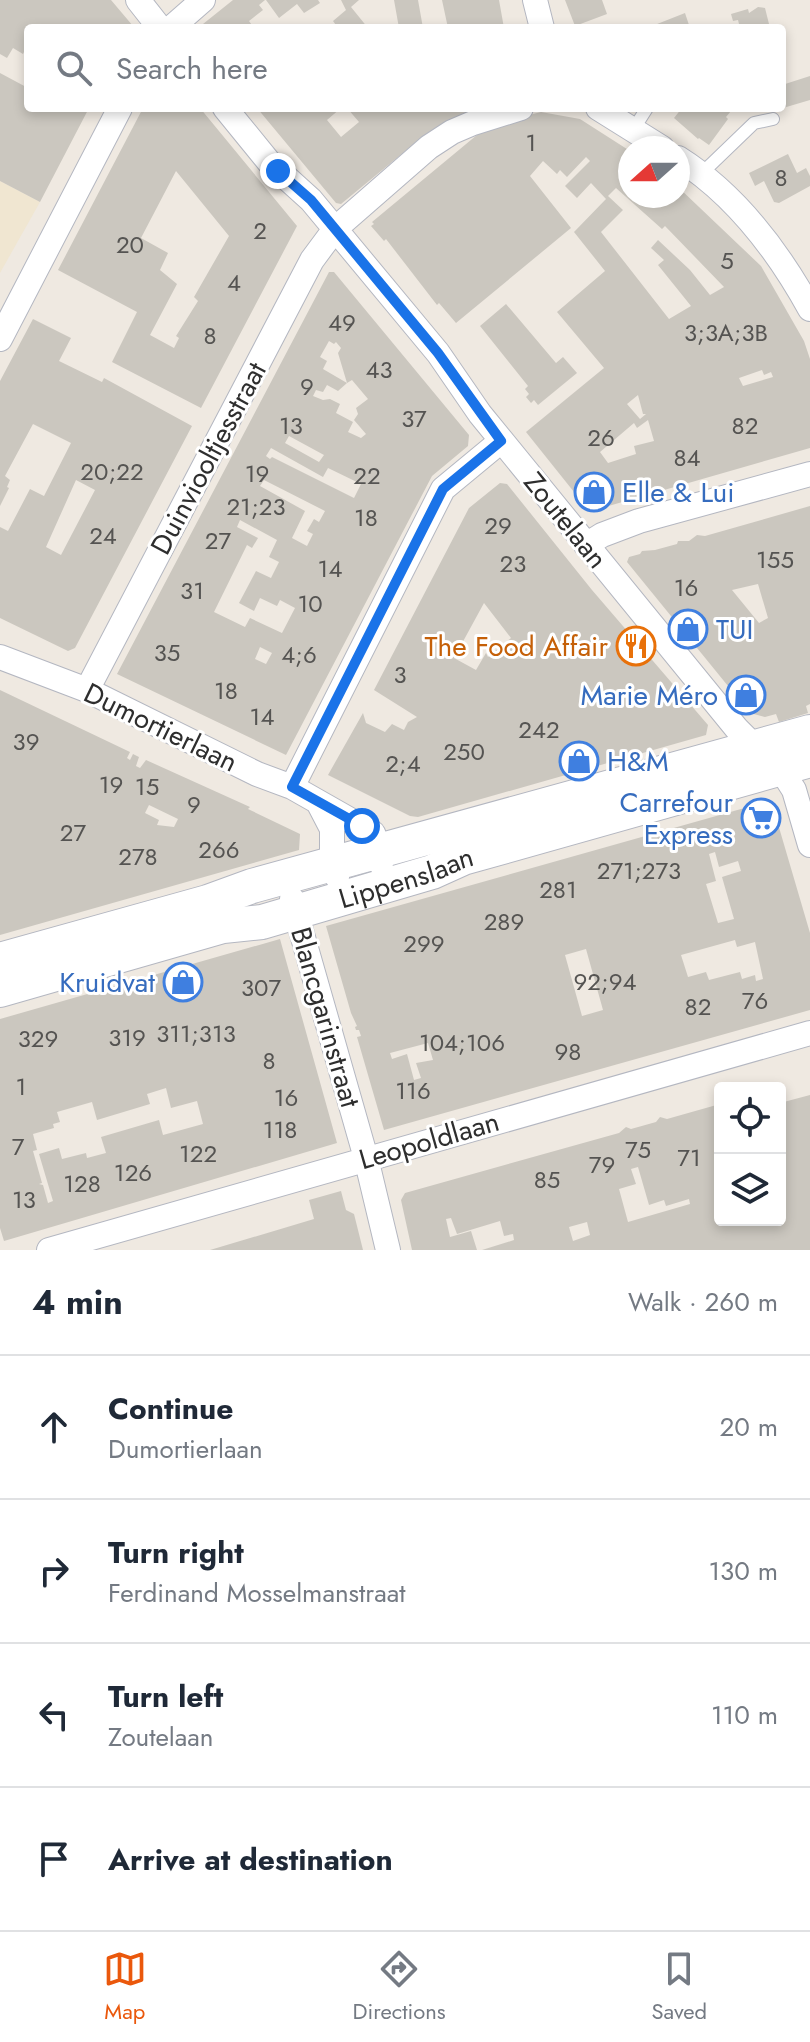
<!DOCTYPE html>
<meta charset="utf-8">
<style>
body{margin:0;font-family:Jost,sans-serif;background:#f2f2f3;color:#1f2937}
.controls{position:absolute;right:24px;bottom:24px;display:grid;overflow:hidden;border-radius:8px;box-shadow:0 4px 12px #0003}
.controls button{width:72px;height:72px;display:grid;place-items:center;padding:0;border:0;border-bottom:2px solid #e0e1e3;background:#fff;color:#1f2937;font:40px sans-serif}
.compass{position:absolute;left:618px;top:136px;width:72px;height:72px;border-radius:50%;background:#fff;box-shadow:0 4px 12px #0003;rotate:249deg}
.stop{position:absolute;width:24px;height:24px;margin:-18px;border:6px solid #1a73e8;border-radius:50%;background:#fff}
.stop.end{background:#1a73e8;border-color:#fff;box-shadow:0 2px 8px #0008}
.list{margin:0;padding:0;list-style:none}
h2{display:flex;justify-content:space-between;align-items:center;height:104px;margin:0;padding:0 32px;font-size:34px}
h2 small{font-size:26px;font-weight:400;color:#747a83}
.list li{display:grid;grid-template-columns:52px 1fr auto;gap:24px;align-items:center;box-sizing:border-box;height:144px;padding:0 32px;border-top:2px solid #e0e1e3}
.list b{display:block;font-size:30px;white-space:nowrap}
.list p{margin:0;font-size:26px;white-space:nowrap;color:#747a83}
.list em{font-size:26px;font-style:normal;color:#747a83}
.icon{flex:none;width:44px;height:44px;fill:none;stroke:currentColor;stroke-width:2;stroke-linecap:round;stroke-linejoin:round}
.map{position:relative;flex:none;width:810px;height:1250px;overflow:hidden}
.search{position:absolute;background:#fff;box-shadow:0 4px 12px #0003;left:24px;right:24px;top:24px;height:88px;display:flex;align-items:center;gap:20px;box-sizing:border-box;padding:0 28px;border-radius:8px;color:#747a83;font-size:30px}
.sheet{height:680px;background:#fff}
nav{display:flex;justify-content:space-around;align-items:center;box-sizing:border-box;height:112px;border-top:2px solid #e0e1e3;background:#fff;font-size:22px;color:#747a83}
nav a{display:grid;justify-items:center;gap:4px}
nav .on{color:#ea580c}
.map>svg:first-child{display:block}
</style>
<div class="map">
<svg width="810" height="1250" viewBox="0 0 810 1250">
<rect width="100%" height="100%" fill="#efe9e1"/>
<path fill="#f0e6d1" d="M0,181L40,202L0,273Z"/>
<path fill="#cbc7bf" fill-rule="evenodd" d="M0,0H111L133,26L28,28V52L25,50L23,54L13,48L7,58L0,54Z
M233,0H265L259,5L263,10L249,21L254,28H198Z
M266,0H318L320,3L304,13L297,4L279,18Z
M341,0H359L351,7L368,28H338L333,21L346,10Z
M394,0H418L423,28H399Z
M442,0H499L504,28H448Z
M565,0H602L607,14L575,26Z
M758,7L765,8L770,28H740L738,20L733,21L731,14L748,9L749,13Z
M685,13L690,28H647Z
M0,73L28,88V108H89L40,202L0,181Z
M810,76V100L783,108L782,85Z
M143,108H200L297,226L201,408L112,362L137,312L58,270ZM176,171L229,236L194,297L198,301L176,336L179,338L174,348L150,335L177,284L160,270L168,253L141,238Z
M257,108H341L327,120L341,137L359,122L347,108H485L443,124L426,134L341,204L336,203Z
M682,108H727L731,111L726,117L728,119L709,145L699,138L698,139L674,118Z
M541,112L580,119L630,151V196H678V187L761,266L804,341L810,359V448L605,507L582,502L526,432L604,368L557,312L605,271L574,232L606,199L591,183L577,198L565,186L590,161L586,157L567,177L560,170L557,174L543,161L530,176L571,228L456,323L439,303L437,305L386,239L384,241L371,226L374,224L372,222L489,125ZM616,188L662,229L665,226L724,287L710,295L690,270L658,240L651,248L664,260L658,265L691,306L669,319L601,232L623,210L608,196ZM762,370L764,375L771,372L773,377L743,386L739,378ZM638,395L643,414H646L640,419L627,404ZM648,420L654,441L634,446L636,454L608,463L600,452L634,423L637,428Z
M788,154L797,173L806,168L810,176V186L779,203L774,202L764,181L755,186L749,173Z
M329,272H334L469,435L468,446L432,476L286,755L117,674ZM329,341L334,344L336,342L341,348L338,353L347,383L352,380L368,399L356,408L358,414L354,420L366,434L361,438L348,432L353,422L336,413L340,404L330,399L323,400L313,396L316,390L323,392L327,385L338,391L347,383L323,369L327,361L320,357ZM289,436L324,455L319,462L285,443ZM271,448L323,477L328,468L361,484L354,498L272,457L270,459L266,456ZM264,480L325,511L319,522L314,519L307,531L313,534L307,546L292,538L305,511L260,486ZM240,520L277,540L269,557L279,562L271,578L256,571L239,603L254,611L260,598L277,606L280,600L295,608L282,633L250,618L245,627L214,612L247,545L252,548L258,538L237,527ZM260,647L272,653L266,664L255,659Z
M506,304L556,363L563,357L577,373L538,405L534,400L531,403L526,397L529,394L525,389L528,386L480,326Z
M33,319L71,338L59,361L102,382L104,378L192,426L75,648L68,651L0,618V527L8,531L30,489L44,496L71,443L33,424L5,476L10,480L7,487L9,488L0,506V381ZM76,480L95,490L61,555L46,547Z
M500,483L507,484L592,590L708,725L706,735L418,817L410,816L328,775L363,713L366,723L385,732L392,724L404,730L408,722L417,717L374,690L469,508ZM484,603L511,638L488,657L486,653L476,670L454,658Z
M810,506V704L806,706L808,713L779,722L776,714L765,717L750,713L627,562L629,557L640,554L642,551L655,550L677,544L678,541H689L697,535L705,536ZM758,584L768,618L759,623L732,590Z
M0,690L130,752L127,758L130,760L133,754L139,757L136,766L140,768L146,760L250,807L248,809L300,834L299,850L0,935ZM149,805L178,819L174,827L157,825L159,820L145,813Z
M766,802L773,807L810,933V1010L384,1130L357,1037L361,1036L359,1030H356L355,1027L357,1026L351,1013L326,926ZM715,852L719,867L738,861L741,871L722,877L734,919L718,923L706,884L716,881L709,854ZM735,940L737,947L755,942L763,979L756,981L755,975L742,979L740,972L709,980L706,972L688,977L681,955ZM586,949L603,1010L582,1016L565,955ZM428,1043L433,1060L416,1063L421,1078L414,1080L407,1054L392,1059L390,1053Z
M280,939L337,1143L4,1241L0,1228V1019ZM166,1088L171,1108L197,1101L203,1124L163,1135L159,1120L101,1137L106,1153L87,1158L86,1153L62,1159L59,1148L39,1154L53,1201L48,1203L43,1185L39,1184L42,1183L33,1151L37,1150L33,1134L54,1128L53,1124L60,1122L57,1112L92,1102L97,1120L150,1104L147,1094Z
M810,1095V1250H482L514,1240L513,1234L504,1236L500,1221L457,1234L451,1218L446,1219L450,1237L471,1231L477,1250H412L401,1200L405,1193L619,1133L626,1127L631,1129L656,1122L660,1117L667,1119L720,1104V1220H780V1103ZM638,1167L649,1205L664,1200L666,1206L689,1199L690,1204L628,1222L619,1189L636,1184L631,1169ZM587,1222L590,1235L573,1241L569,1227Z
M341,1191L346,1210L354,1214L363,1250H210L314,1219L309,1200Z"/>
<g fill="none" stroke-linecap="round" stroke-linejoin="round">
<defs>
<path id="lane" d="M633,130L647,108
M700,175L754,123L773,119"/>
<path id="street" d="M138,0L160,28
M535,0L542,28
M171,28L203,0
M225,108L269,162L311,200L438,353L480,414L737,729L787,779L794,790L810,845
M598,108L662,148
M678,158C735,194 778,251 810,309
M0,339L120,108
M586,545L602,535L639,521L810,474
M0,657L87,690L257,774L292,787L373,833L380,850L381,864
M87,690L312,260L335,229L429,147L452,132L473,123L521,108
M292,787L443,489L501,441
M319,804L332,829V864L337,877
M292,899L366,1158L388,1250
M49,1250L810,1033"/>
<g id="secondary">
<path d="M0,960L208,902L252,886L810,732"/>
<path id="s1" d="M0,990L223,926L262,922L432,872L463,858L810,760"/>
</g>
</defs>
<use href="#lane" stroke="#b4b7c1" stroke-width="14"/>
<use href="#street" stroke="#b4b7c1" stroke-width="26"/>
<use href="#secondary" stroke="#b4b7c1" stroke-width="36"/>
<use href="#lane" stroke="#fff" stroke-width="12"/>
<use href="#street" stroke="#fff" stroke-width="24"/>
<use href="#secondary" stroke="#fff" stroke-width="34"/>
</g>
<g fill="none" stroke-linecap="round" stroke-linejoin="round">
<path stroke="#1a73e8" stroke-width="10" d="M278,171L311,200L438,353L501,441L443,489L292,787L362,826"/>
</g>
<defs>
<symbol id="shop-ring" viewBox="-11 -11 22 22"><circle r="9.5" fill="#fff" stroke="#3f7fe0" stroke-width="1.5"/><path d="M-5-2.5h2.3a2.7 3.5 0 0 1 5.4 0H5L5.5 6h-11ZM-1.5-2.5h3a1.5 2.3 0 0 0-3 0Z" fill="#3f7fe0"/></symbol>
<symbol id="restaurant-ring" viewBox="-11 -11 22 22"><circle r="9.5" fill="#fff" stroke="#e8710a" stroke-width="1.5"/><path d="M-5-6h1v4h1v-4h1v4h1v-4h1v5L-1.5 .5V6h-2V.5L-5-1ZM5-6V6H3V1.5H1.5Q1.5-4 5-6Z" fill="#e8710a"/></symbol>
<symbol id="supermarket-ring" viewBox="-11 -11 22 22"><circle r="9.5" fill="#fff" stroke="#3f7fe0" stroke-width="1.5"/><path d="M-6-5.5h2.5l.6 2H6L4.5 2H-2.5L-4.4-4H-6ZM-1.5 3.2a1.3 1.3 0 1 0 .1 0ZM3 3.2a1.3 1.3 0 1 0 .1 0Z" fill="#3f7fe0"/></symbol>
</defs>
<g fill-rule="evenodd">
<use href="#shop-ring" x="572" y="470" width="44" height="44"/>
<use href="#shop-ring" x="666" y="607" width="44" height="44"/>
<use href="#restaurant-ring" x="614" y="624" width="44" height="44"/>
<use href="#shop-ring" x="724" y="673" width="44" height="44"/>
<use href="#shop-ring" x="557" y="739" width="44" height="44"/>
<use href="#supermarket-ring" x="739" y="796" width="44" height="44"/>
<use href="#shop-ring" x="161" y="960" width="44" height="44"/>
</g>
<g text-anchor="middle" stroke-width="6" stroke-linejoin="round" paint-order="stroke">
<g font-size="24" fill="#555452">
<text x="531" y="151">1</text>
<text x="781" y="186">8</text>
<text x="260" y="239">2</text>
<text x="130" y="253">20</text>
<text x="727" y="269">5</text>
<text x="234" y="291">4</text>
<text x="342" y="331">49</text>
<text x="726" y="341">3;3A;3B</text>
<text x="210" y="344">8</text>
<text x="379" y="378">43</text>
<text x="307" y="395">9</text>
<text x="414" y="427">37</text>
<text x="291" y="434">13</text>
<text x="745" y="434">82</text>
<text x="601" y="446">26</text>
<text x="687" y="466">84</text>
<text x="112" y="480">20;22</text>
<text x="257" y="482">19</text>
<text x="367" y="484">22</text>
<text x="256" y="515">21;23</text>
<text x="366" y="526">18</text>
<text x="498" y="534">29</text>
<text x="103" y="544">24</text>
<text x="218" y="549">27</text>
<text x="775" y="568">155</text>
<text x="513" y="572">23</text>
<text x="330" y="577">14</text>
<text x="686" y="596">16</text>
<text x="192" y="599">31</text>
<text x="310" y="612">10</text>
<text x="167" y="661">35</text>
<text x="299" y="663">4;6</text>
<text x="400" y="683">3</text>
<text x="226" y="699">18</text>
<text x="262" y="725">14</text>
<text x="539" y="738">242</text>
<text x="26" y="750">39</text>
<text x="464" y="760">250</text>
<text x="403" y="772">2;4</text>
<text x="111" y="793">19</text>
<text x="147" y="795">15</text>
<text x="194" y="813">9</text>
<text x="73" y="841">27</text>
<text x="219" y="858">266</text>
<text x="138" y="865">278</text>
<text x="639" y="879">271;273</text>
<text x="558" y="898">281</text>
<text x="504" y="930">289</text>
<text x="424" y="952">299</text>
<text x="605" y="990">92;94</text>
<text x="261" y="996">307</text>
<text x="755" y="1009">76</text>
<text x="698" y="1015">82</text>
<text x="196" y="1042">311;313</text>
<text x="127" y="1046">319</text>
<text x="38" y="1047">329</text>
<text x="462" y="1051">104;106</text>
<text x="568" y="1060">98</text>
<text x="269" y="1069">8</text>
<text x="21" y="1095">1</text>
<text x="413" y="1099">116</text>
<text x="286" y="1106">16</text>
<text x="280" y="1138">118</text>
<text x="18" y="1155">7</text>
<text x="638" y="1158">75</text>
<text x="198" y="1162">122</text>
<text x="689" y="1166">71</text>
<text x="602" y="1173">79</text>
<text x="133" y="1181">126</text>
<text x="547" y="1188">85</text>
<text x="82" y="1192">128</text>
<text x="24" y="1208">13</text>
</g>
<g font-size="28" fill="#2e2e2e" stroke="#fff">
<text transform="translate(208 458) rotate(-62)" y="10">Duinviooltjesstraat</text>
<text transform="translate(566 520) rotate(51)" y="10">Zoutelaan</text>
<text transform="translate(161 727) rotate(26)" y="10">Dumortierlaan</text>
<text dy="10" stroke="none"><textPath href="#s1" startOffset="422">Lippenslaan</textPath></text>
<text transform="translate(326 1017) rotate(74)" y="10">Blancgarinstraat</text>
<text transform="translate(429 1140) rotate(-16)" y="10">Leopoldlaan</text>
</g>
<g font-size="28" fill="#366cbe" stroke="#fff" text-anchor="start">
<text x="622" y="502">Elle &amp; Lui</text>
<text x="716" y="639">TUI</text>
<text x="718" y="705" text-anchor="end">Marie Méro</text>
<text x="607" y="771">H&amp;M</text>
<text x="733" y="812" text-anchor="end">Carrefour<tspan x="733" dy="32">Express</tspan></text>
<text x="155" y="992" text-anchor="end">Kruidvat</text>
</g>
<g font-size="28" fill="#c56008" stroke="#fff" text-anchor="end">
<text x="608" y="656">The Food Affair</text>
</g>
</g>
</svg>
<div class="controls">
<button><svg class="icon" aria-label="locate" viewBox="0 0 24 24"><circle cx="12" cy="12" r="6"/><path d="M12 2v4M12 18v4M2 12h4M18 12h4"/></svg></button>
<button><svg class="icon" aria-label="layers" viewBox="0 0 24 24"><path d="M12 4l9 5-9 5-9-5zM3 14l9 5 9-5"/></svg></button>
</div>
<svg class="compass" viewBox="-18 -18 36 36"><path d="M0-13l5 13h-10z" fill="#e53935"/><path d="M0 13l5-13h-10z" fill="#747a83"/></svg>
<div class="stop" style="left:362px;top:826px"></div>
<div class="stop end" style="left:278px;top:171px"></div>
<div class="search"><svg class="icon" aria-label="search" viewBox="0 0 24 24"><circle cx="10" cy="10" r="6"/><path d="M15 15l6 6"/></svg>Search here</div>
</div>
<section class="sheet">
<h2>4 min<small>Walk · 260 m</small></h2>
<ul class="list">
<li><svg class="icon" aria-label="ahead" viewBox="0 0 24 24"><path d="M12 20V5M6 11l6-6 6 6"/></svg><div><b>Continue</b><p>Dumortierlaan</p></div><em>20 m</em></li>
<li><svg class="icon" aria-label="right" viewBox="0 0 24 24"><path d="M7 20v-9h11M14 6l5 5-5 5"/></svg><div><b>Turn right</b><p>Ferdinand Mosselmanstraat</p></div><em>130 m</em></li>
<li><svg class="icon" aria-label="left" viewBox="0 0 24 24"><path d="M17 20v-9H6M10 6l-5 5 5 5"/></svg><div><b>Turn left</b><p>Zoutelaan</p></div><em>110 m</em></li>
<li><svg class="icon" aria-label="arrive" viewBox="0 0 24 24"><path d="M6 21V4h12l-3 4 3 4H6"/></svg><div><b>Arrive at destination</b></div></li>
</ul>
</section>
<nav>
<a class="on"><svg class="icon" aria-label="map" viewBox="0 0 24 24"><path d="M3 6l6-2 6 2 6-2v14l-6 2-6-2-6 2zM9 4v14M15 6v14"/></svg>Map</a>
<a><svg class="icon" aria-label="directions" viewBox="0 0 24 24"><path d="M12 3l9 9-9 9-9-9zM9 14v-3h6M13 9l2 2-2 2"/></svg>Directions</a>
<a><svg class="icon" aria-label="saved" viewBox="0 0 24 24"><path d="M7 4h10v16l-5-4-5 4z"/></svg>Saved</a>
</nav>
